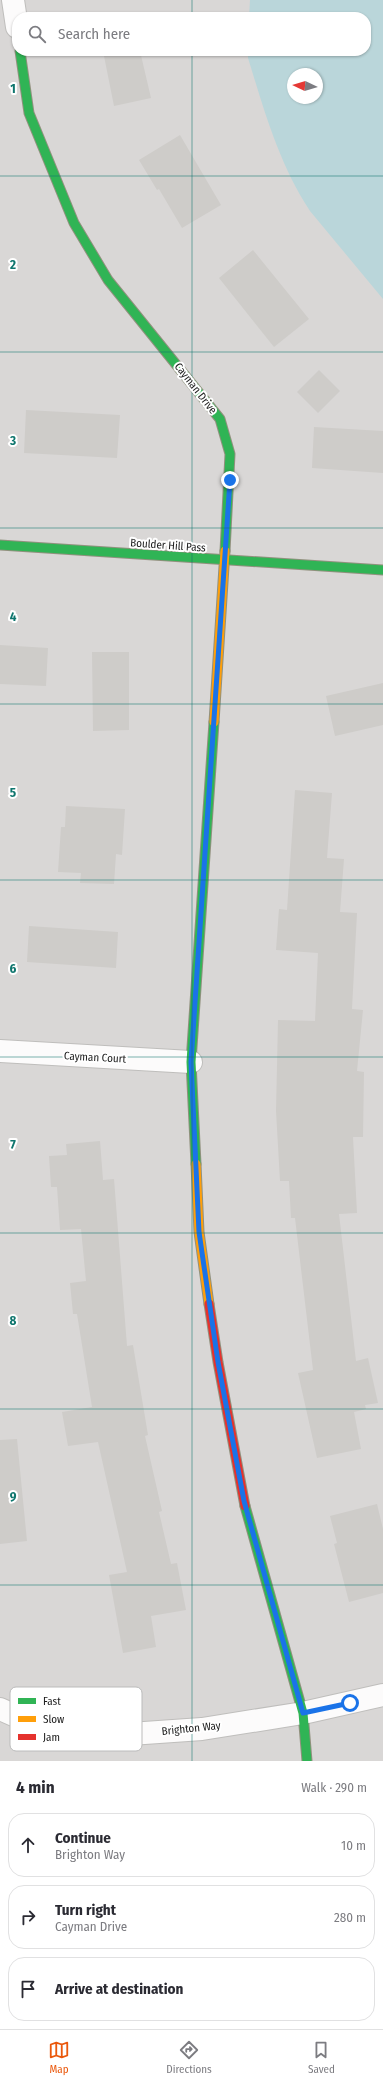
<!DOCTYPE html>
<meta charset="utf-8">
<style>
body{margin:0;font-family:"Fira Sans Condensed",sans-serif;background:#f7f7f7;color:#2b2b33}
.compass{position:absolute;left:287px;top:68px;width:36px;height:36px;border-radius:50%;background:#fff;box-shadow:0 1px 3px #0004;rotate:274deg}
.stop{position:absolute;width:12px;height:12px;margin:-9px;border:3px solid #1a73e8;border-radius:50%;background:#fff}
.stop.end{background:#1a73e8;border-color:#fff;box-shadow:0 1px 4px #0008}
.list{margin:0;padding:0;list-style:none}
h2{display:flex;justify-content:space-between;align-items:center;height:52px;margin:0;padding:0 16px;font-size:17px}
h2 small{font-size:13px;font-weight:400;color:#7c7c81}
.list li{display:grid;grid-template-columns:26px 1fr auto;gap:12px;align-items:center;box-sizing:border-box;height:64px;margin:0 8px 8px;padding:0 8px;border:1px solid #e1e1e2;border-radius:16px}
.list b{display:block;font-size:15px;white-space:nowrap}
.list p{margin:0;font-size:13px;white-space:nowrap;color:#7c7c81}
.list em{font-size:13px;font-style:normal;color:#7c7c81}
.icon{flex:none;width:22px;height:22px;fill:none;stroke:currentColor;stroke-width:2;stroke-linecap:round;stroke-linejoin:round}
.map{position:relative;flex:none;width:383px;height:1761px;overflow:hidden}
.search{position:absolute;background:#fff;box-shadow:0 1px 3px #0004;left:12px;right:12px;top:12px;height:44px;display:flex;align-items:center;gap:10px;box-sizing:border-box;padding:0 14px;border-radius:16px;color:#7c7c81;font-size:15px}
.sheet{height:268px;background:#fff}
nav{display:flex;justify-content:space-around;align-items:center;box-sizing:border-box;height:56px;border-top:1px solid #e1e1e2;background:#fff;font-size:11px;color:#7c7c81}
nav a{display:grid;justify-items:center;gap:2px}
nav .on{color:#ea580c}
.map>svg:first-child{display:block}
</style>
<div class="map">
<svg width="383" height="1761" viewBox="0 0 383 1761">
<rect width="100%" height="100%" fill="#eae7e4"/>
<path fill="#d9d7d6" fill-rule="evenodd" d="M0,0H383V1761H0ZM17,17H366V51H17ZM293,74H317V98H293Z"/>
<path fill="#bad6da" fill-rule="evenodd" d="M250,0H383V299L310,211C279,164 264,110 248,58V51H366V17H249ZM293,74H317V98H293Z"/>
<path fill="#ceccc9" d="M103,51H140L151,98L114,106Z
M180,135L221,205L182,228L159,189L157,190L139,160Z
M253,250L309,319L274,347L219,278Z
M319,370L340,391L318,413L297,392Z
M26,410L120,415L117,458L24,453Z
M314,427L383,431V473L312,468Z
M0,645L48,648L46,686L0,684Z
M92,652H129V730L93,731Z
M383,683V725L335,736L326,696Z
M295,790L332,793L327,858L344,859L340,912L357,913L352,1009L363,1010L357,1071L364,1072L363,1137H353L357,1213L339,1214L356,1361L368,1358L378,1403L365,1405L366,1409L354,1412L361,1449L317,1458L298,1373L313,1370L295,1218H291L289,1181H280L276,1111L278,1020L315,1021L318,953L276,950L279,909L287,910Z
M66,806L125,809L122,855L116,854L114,884L80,883L81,873L58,872L61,827H65Z
M29,926L118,932L116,968L27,962Z
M100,1141L103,1180L114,1179L127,1346L133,1345L148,1435L145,1436L162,1511L159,1512L171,1564L177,1563L186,1610L151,1616L156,1647L123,1653L109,1575L127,1572L98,1442L68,1446L62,1412L92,1407L77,1314H73L70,1283L86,1281L81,1229L60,1230L57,1187H51L49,1156L67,1155L66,1144Z
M17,1439L27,1541L0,1544V1440Z
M377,1504L383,1529V1593L349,1602L334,1544L337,1543L330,1516Z"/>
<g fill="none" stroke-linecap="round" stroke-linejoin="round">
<defs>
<path id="street" d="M13,0L17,27
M0,1051L191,1062
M0,1709L43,1728L130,1734L202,1729L303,1713L383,1695"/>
<path id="fast" d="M20,51L29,113L74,223L108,280L220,419L230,454L225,551
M0,545L383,570
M196,1164L191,1062L214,722
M245,1506L303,1713L307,1761"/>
<path id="slow" d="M214,722L225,551
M196,1164L199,1232L209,1304"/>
<path id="jam" d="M209,1304L218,1362L245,1506"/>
</defs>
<use href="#street" stroke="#bfbebc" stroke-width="24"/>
<use href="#fast" stroke="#91917e" stroke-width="11"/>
<use href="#slow" stroke="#91917e" stroke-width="11"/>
<use href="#jam" stroke="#91917e" stroke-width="11"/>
<use href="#street" stroke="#fcfbfb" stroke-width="22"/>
<use href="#fast" stroke="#30b455" stroke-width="9"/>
<use href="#slow" stroke="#ff9f0a" stroke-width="9"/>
<use href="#jam" stroke="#e5322d" stroke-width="9"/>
</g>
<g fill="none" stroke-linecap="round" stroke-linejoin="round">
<path stroke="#1a73e8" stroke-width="5" d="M230,480L191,1062L199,1232L218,1362L244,1501L303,1713L350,1703"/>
</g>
<path fill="none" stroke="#0f766e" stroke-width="1" stroke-opacity="0.55" d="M192,0V17M192,51V1761M0,176H383M0,352H383M0,528H383M0,704H383M0,880H383M0,1057H383M0,1233H383M0,1409H383M0,1585H383"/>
<g text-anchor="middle" stroke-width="4" stroke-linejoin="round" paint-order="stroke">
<g font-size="11" fill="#1b1b1b" stroke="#fff">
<text transform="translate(196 388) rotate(52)" y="4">Cayman Drive</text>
<text transform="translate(168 545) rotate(4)" y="4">Boulder Hill Pass</text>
<text transform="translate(95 1057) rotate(3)" y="4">Cayman Court</text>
<text transform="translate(191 1728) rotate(-6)" y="4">Brighton Way</text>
</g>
</g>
<rect x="10" y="1687" width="132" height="64" rx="6" fill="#fff" stroke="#bbb" stroke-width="1"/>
<rect x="18" y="1698" width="18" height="6" fill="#30b455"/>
<rect x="18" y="1716" width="18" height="6" fill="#ff9f0a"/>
<rect x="18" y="1734" width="18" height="6" fill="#e5322d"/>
<g font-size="11" fill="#1b1b1b">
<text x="43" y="1705">Fast</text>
<text x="43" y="1723">Slow</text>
<text x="43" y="1741">Jam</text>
</g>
<g font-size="13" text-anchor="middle" font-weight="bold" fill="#0f766e" stroke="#fff" stroke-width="4" stroke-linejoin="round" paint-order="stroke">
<text x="13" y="93">1</text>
<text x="13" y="269">2</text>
<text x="13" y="445">3</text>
<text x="13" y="621">4</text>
<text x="13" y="797">5</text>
<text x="13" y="973">6</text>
<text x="13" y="1149">7</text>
<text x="13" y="1325">8</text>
<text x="13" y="1501">9</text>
</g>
</svg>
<svg class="compass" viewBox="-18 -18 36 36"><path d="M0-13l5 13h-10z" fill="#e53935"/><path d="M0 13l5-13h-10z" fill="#7c7c81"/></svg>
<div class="stop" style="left:350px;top:1703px"></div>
<div class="stop end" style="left:230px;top:480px"></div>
<div class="search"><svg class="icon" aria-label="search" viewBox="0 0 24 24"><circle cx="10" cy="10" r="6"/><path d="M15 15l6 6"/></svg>Search here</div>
</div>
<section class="sheet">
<h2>4 min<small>Walk · 290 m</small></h2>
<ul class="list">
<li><svg class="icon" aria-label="ahead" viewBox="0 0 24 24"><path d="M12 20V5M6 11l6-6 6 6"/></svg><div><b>Continue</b><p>Brighton Way</p></div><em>10 m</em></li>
<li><svg class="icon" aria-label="right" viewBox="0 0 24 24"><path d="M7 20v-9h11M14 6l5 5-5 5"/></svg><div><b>Turn right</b><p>Cayman Drive</p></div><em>280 m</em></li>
<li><svg class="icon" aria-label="arrive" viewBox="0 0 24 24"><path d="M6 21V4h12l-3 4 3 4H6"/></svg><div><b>Arrive at destination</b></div></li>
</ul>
</section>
<nav>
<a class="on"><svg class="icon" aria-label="map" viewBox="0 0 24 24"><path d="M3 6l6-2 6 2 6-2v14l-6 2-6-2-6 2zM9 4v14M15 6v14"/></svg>Map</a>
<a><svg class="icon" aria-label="directions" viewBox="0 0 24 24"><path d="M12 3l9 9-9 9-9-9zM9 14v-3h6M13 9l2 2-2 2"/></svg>Directions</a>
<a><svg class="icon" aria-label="saved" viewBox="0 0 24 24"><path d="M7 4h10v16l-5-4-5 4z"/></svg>Saved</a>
</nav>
